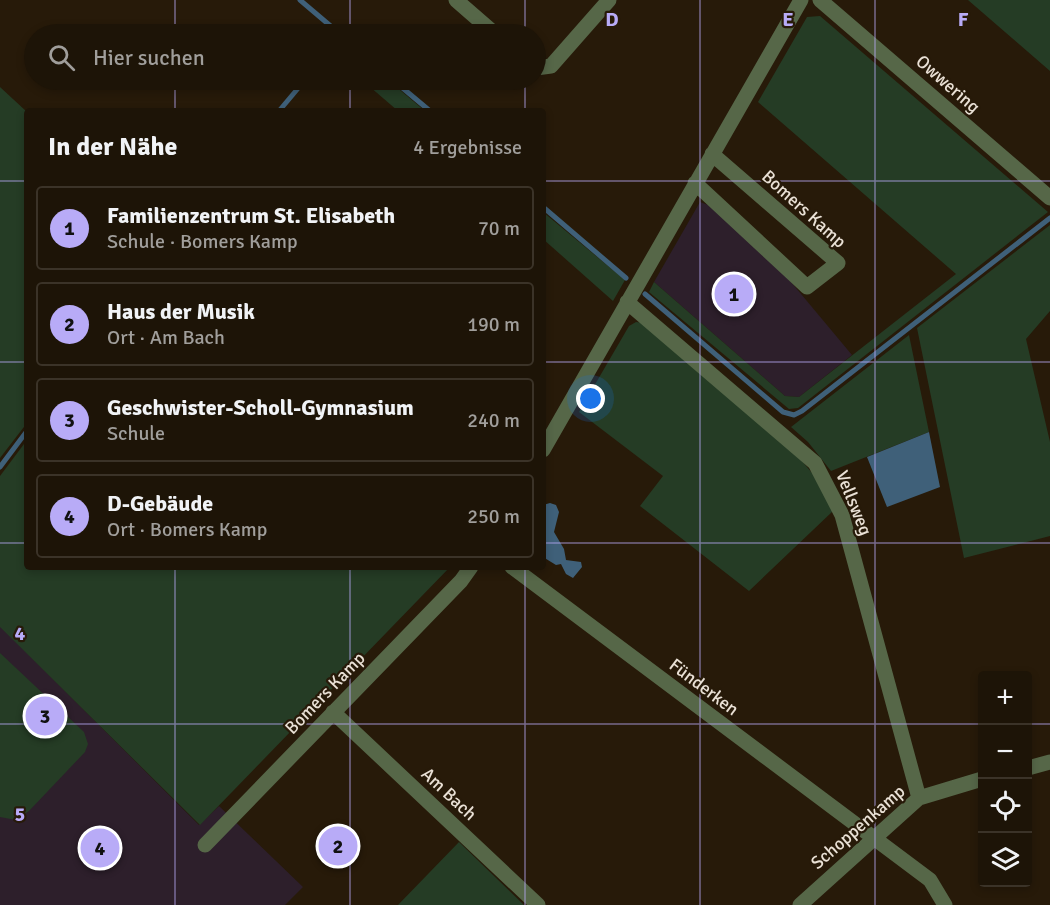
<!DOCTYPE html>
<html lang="de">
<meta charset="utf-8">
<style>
body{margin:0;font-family:Signika,sans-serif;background:#2a2115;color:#f1f3f6}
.controls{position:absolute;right:18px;bottom:18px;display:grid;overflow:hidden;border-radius:6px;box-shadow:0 3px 9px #0003}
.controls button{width:54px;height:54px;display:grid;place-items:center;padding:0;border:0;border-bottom:2px solid #3b3328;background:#1d1407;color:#f1f3f6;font:30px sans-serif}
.you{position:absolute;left:591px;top:399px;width:21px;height:21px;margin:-15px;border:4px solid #fff;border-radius:50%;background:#1a73e8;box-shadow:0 0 0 9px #1a73e833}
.badge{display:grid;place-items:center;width:39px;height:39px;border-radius:50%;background:#b8abf7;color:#111;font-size:20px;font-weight:700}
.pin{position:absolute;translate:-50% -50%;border:3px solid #fff;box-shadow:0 2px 6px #0006}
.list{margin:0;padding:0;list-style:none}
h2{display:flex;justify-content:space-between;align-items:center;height:78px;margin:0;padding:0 24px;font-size:26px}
h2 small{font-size:20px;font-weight:400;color:#a09e9b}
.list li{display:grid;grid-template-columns:39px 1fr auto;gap:18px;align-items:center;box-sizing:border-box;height:84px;margin:0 12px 12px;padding:0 12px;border:2px solid #3b3328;border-radius:6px}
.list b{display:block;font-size:22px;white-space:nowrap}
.list p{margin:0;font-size:20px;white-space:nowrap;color:#a09e9b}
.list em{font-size:20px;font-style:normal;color:#a09e9b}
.icon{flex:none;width:33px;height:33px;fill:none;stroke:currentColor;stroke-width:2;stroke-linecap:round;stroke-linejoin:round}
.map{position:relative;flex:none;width:1050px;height:905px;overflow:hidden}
.search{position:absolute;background:#1d1407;box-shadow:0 3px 9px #0003;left:24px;top:24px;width:522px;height:66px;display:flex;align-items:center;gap:15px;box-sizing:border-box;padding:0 21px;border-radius:33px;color:#a09e9b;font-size:22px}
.panel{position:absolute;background:#1d1407;box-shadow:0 3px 9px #0003;left:24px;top:108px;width:522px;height:462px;border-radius:6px}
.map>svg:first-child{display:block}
</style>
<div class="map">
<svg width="1050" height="905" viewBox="0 0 1050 905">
<rect width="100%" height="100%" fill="#271a09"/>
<path fill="#2d1f2b" d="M700,202L708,205L776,264L852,355L799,397L785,396L654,282Z
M0,626L199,825L219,806L303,887L285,905H0Z"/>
<path fill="#253c25" d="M968,0H1050V71Z
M820,16L1048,212L798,408L789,409L649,292L654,282L785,396L799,397L956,274L758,102L807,17Z
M362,80H388L425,111H398Z
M0,87L27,112V423L0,458Z
M543,212L625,280L613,301L543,239Z
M1050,225V311L1026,339L1050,442V536L964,558L917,328Z
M636,322L645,323L796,454L818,480L833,511L749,591L640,506L663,476L579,412L629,326Z
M909,335L929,432L831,471L808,442L791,427Z
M27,440V567H450L200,825L0,627V476Z
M0,653L84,732L88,744L85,752L29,811L16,820L0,817Z
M459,842L524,905H398Z"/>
<path fill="#3f6079" d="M929,432L940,487L887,507L867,457Z
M550,503L556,505L559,512L554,532L564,549L566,560L581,562L582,567L573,578L566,574L561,564L556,565L543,557V505Z"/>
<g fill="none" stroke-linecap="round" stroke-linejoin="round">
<path stroke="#3f6079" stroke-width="5" d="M300,0L340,34
M393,80L430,111
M279,111L305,80
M543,207L626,278
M645,294L783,412L794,415L802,411L1050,218
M0,467L27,431"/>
<path stroke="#566748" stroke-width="15" d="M456,0L495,34
M820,0L1050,198
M536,68L551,66L609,0
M695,183L807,287L838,263L712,154
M627,302L815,463L842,515L919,798
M543,450L801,0
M512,567L930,880L945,905
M333,712L538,905
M1028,768L1050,762
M205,845L461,581L471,567
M800,905L919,798L982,779"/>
</g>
<path fill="none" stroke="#b8abf7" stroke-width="1.5" stroke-opacity="0.55" d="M175,0V34M350,0V34M525,0V34M700,0V905M875,0V905M175,80V111M350,80V111M525,80V111M0,181H27M543,181H1050M0,362H27M543,362H1050M0,543H27M543,543H1050M175,567V905M350,567V905M525,567V905M0,724H982M1028,724H1050"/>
<g text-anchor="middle" stroke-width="4.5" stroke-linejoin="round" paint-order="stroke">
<g font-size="18" fill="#eae1d6" stroke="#271a09">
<text transform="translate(948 84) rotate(41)" y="6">Owwering</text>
<text transform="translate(804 209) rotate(42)" y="6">Bomers Kamp</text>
<text transform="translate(854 503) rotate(68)" y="6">Vellsweg</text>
<text transform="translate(704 687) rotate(37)" y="6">Fünderken</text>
<text transform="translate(325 693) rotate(-46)" y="6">Bomers Kamp</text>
<text transform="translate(449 794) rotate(43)" y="6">Am Bach</text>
<text transform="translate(858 827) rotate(-41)" y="6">Schoppenkamp</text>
</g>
</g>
<g font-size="20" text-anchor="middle" font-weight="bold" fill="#b8abf7" stroke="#271a09" stroke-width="4.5" stroke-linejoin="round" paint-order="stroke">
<text x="612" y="26">D</text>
<text x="788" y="26">E</text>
<text x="963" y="26">F</text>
<text x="20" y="640">4</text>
<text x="20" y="821">5</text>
</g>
</svg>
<div class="controls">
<button>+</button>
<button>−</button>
<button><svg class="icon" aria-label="locate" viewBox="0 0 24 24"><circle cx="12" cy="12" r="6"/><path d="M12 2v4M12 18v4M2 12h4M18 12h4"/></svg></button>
<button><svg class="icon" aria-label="layers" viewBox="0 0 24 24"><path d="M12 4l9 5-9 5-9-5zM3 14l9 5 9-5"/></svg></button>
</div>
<div class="you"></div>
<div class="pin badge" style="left:734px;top:294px">1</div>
<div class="pin badge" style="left:338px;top:846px">2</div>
<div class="pin badge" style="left:45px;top:716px">3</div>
<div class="pin badge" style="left:100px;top:848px">4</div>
<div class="search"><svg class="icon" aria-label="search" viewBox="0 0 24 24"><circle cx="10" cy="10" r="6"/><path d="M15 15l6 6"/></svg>Hier suchen</div>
<section class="panel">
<h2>In der Nähe<small>4 Ergebnisse</small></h2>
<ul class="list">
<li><span class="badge">1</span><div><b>Familienzentrum St. Elisabeth</b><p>Schule · Bomers Kamp</p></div><em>70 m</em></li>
<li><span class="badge">2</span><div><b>Haus der Musik</b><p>Ort · Am Bach</p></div><em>190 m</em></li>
<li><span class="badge">3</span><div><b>Geschwister-Scholl-Gymnasium</b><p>Schule</p></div><em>240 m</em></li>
<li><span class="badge">4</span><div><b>D-Gebäude</b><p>Ort · Bomers Kamp</p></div><em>250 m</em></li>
</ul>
</section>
</div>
